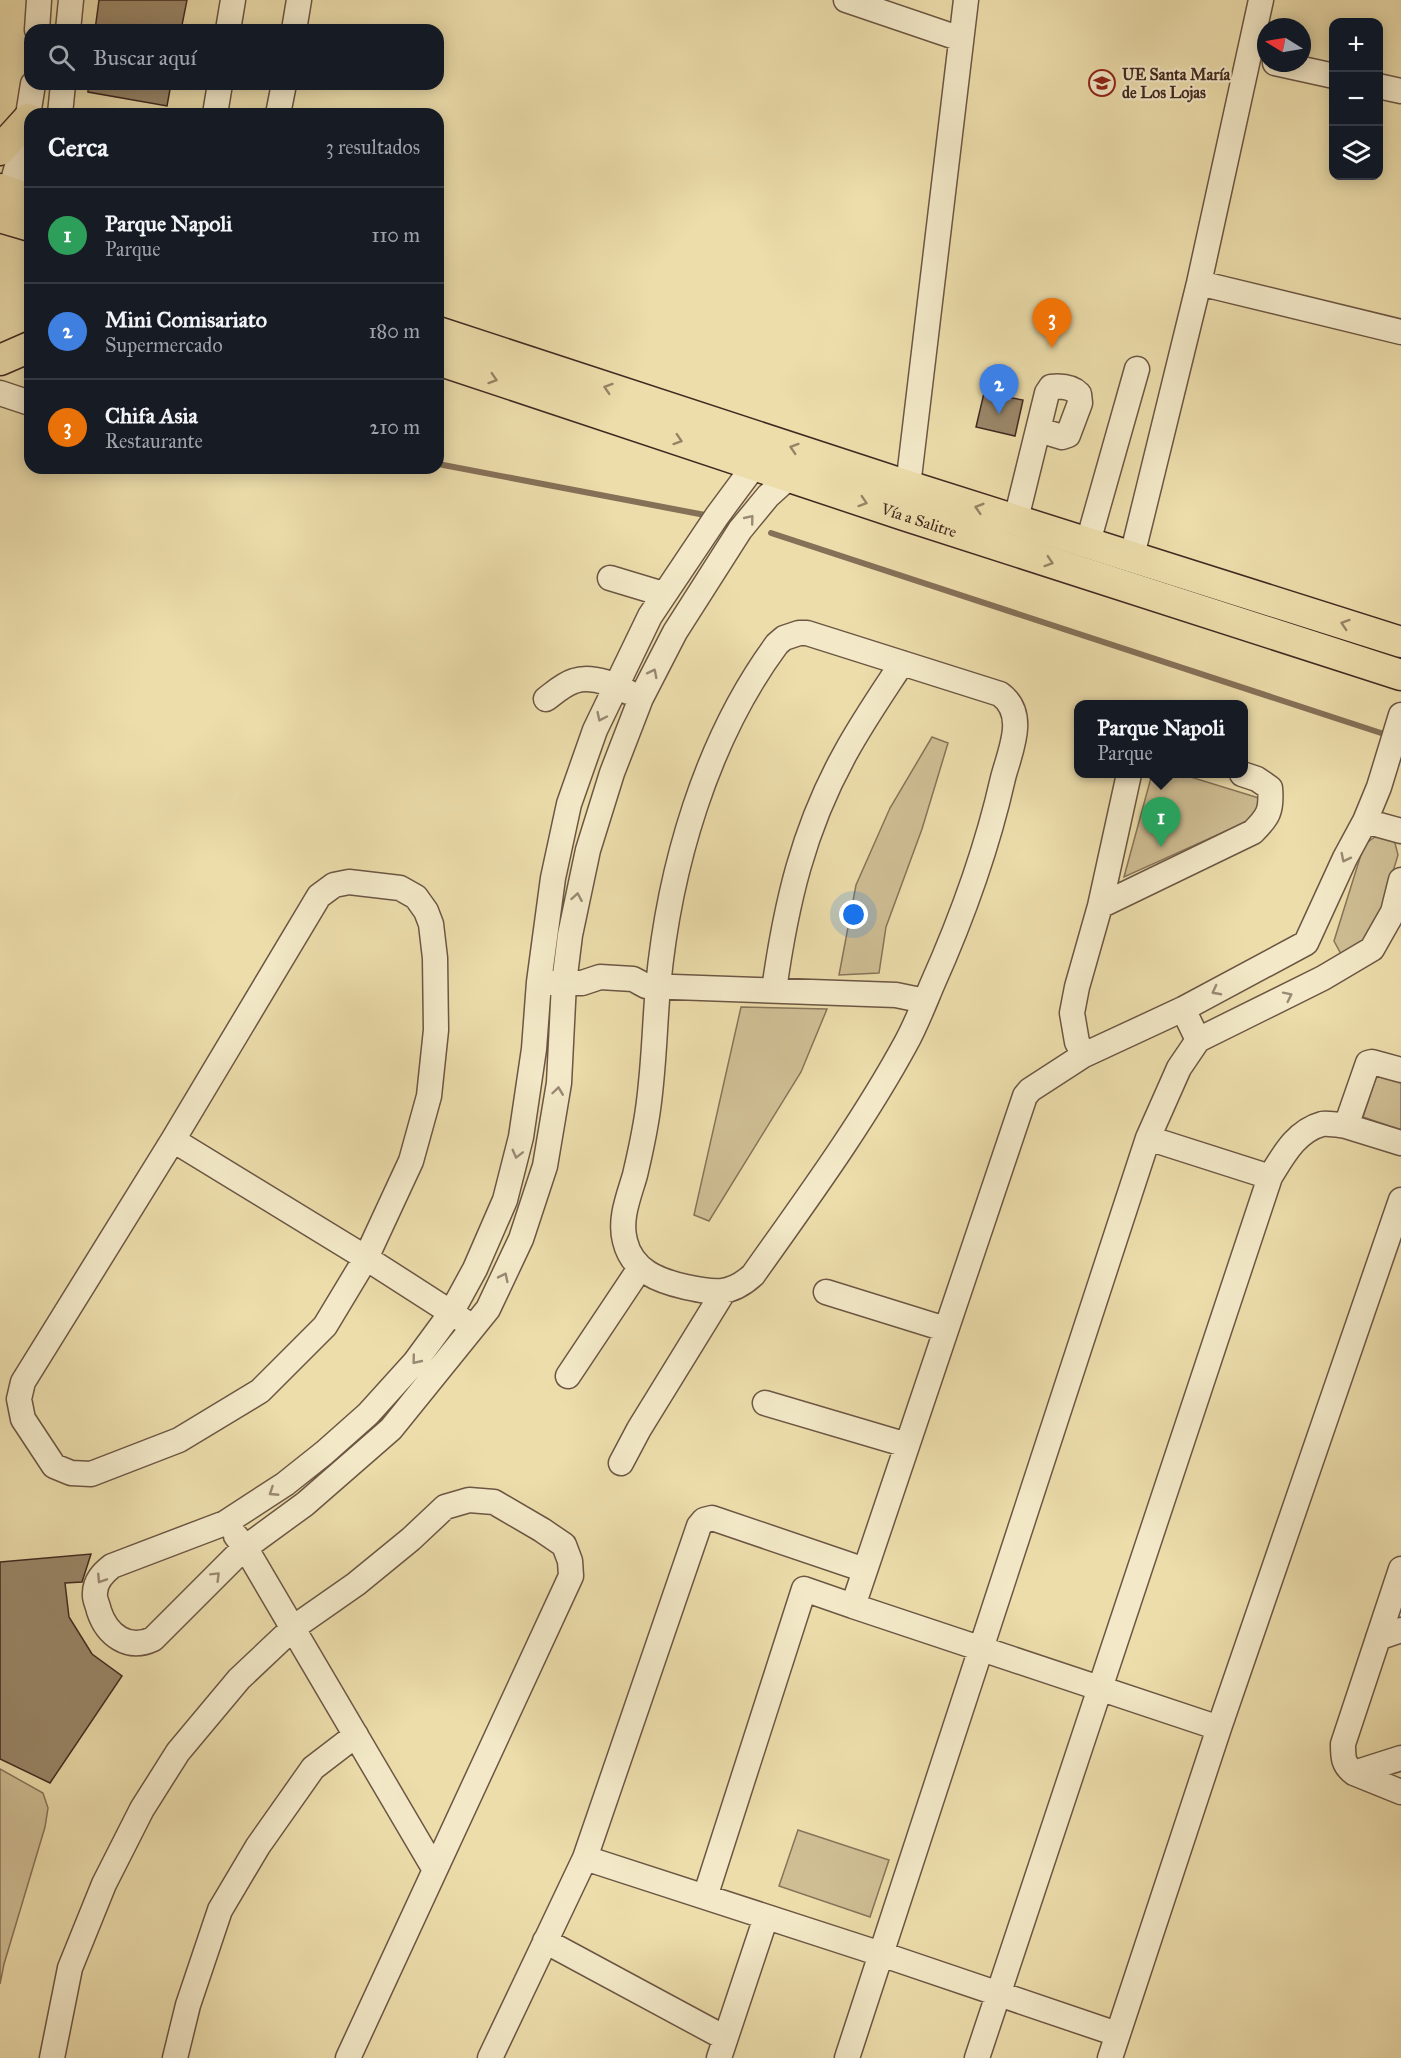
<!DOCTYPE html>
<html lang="es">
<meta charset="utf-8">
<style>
body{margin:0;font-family:"IM FELL Great Primer",serif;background:#20242c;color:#f1f3f6}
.controls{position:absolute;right:18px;top:18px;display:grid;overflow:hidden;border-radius:12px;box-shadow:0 3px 15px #0003}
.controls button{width:54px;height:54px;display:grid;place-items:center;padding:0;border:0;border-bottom:2px solid #363941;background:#171b24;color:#f1f3f6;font:30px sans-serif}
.compass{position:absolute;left:1257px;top:18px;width:54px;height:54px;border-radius:50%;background:#171b24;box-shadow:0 3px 15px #0003;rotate:281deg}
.you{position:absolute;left:854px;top:915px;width:21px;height:21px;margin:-15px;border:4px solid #fff;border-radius:50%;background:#1a73e8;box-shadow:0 0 0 9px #1a73e833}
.badge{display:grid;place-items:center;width:39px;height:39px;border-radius:50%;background:#c59692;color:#fff;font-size:20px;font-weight:700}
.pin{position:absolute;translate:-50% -50px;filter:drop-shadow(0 2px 3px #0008)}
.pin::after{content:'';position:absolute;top:32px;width:21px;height:18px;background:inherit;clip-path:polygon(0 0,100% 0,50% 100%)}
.popup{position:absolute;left:1074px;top:700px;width:174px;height:78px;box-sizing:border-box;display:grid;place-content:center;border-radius:12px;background:#171b24;filter:drop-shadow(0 2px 4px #0005);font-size:20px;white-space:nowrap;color:#9ea1a6}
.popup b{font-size:22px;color:#f1f3f6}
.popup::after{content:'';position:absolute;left:50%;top:100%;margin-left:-12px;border:12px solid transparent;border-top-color:#171b24}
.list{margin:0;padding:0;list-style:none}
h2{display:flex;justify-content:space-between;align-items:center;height:78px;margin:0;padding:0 24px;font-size:26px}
h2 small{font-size:20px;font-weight:400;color:#9ea1a6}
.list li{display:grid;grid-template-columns:39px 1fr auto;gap:18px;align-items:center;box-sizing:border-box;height:96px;padding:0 24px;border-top:2px solid #363941}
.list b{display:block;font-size:22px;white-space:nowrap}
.list p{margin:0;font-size:20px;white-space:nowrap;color:#9ea1a6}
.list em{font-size:20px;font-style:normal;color:#9ea1a6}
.icon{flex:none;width:33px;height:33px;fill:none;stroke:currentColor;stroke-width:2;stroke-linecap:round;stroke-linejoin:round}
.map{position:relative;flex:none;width:1401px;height:2058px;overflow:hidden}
.search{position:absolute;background:#171b24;box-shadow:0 3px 15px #0003;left:24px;top:24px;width:420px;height:66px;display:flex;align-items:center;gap:15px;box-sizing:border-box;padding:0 21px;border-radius:18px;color:#9ea1a6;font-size:22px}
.panel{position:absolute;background:#171b24;box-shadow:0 3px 15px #0003;left:24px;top:108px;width:420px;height:366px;border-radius:18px}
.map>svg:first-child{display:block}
</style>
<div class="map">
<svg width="1401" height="2058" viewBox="0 0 1401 2058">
<rect width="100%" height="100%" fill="#ecddab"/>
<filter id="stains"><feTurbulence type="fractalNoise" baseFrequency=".00333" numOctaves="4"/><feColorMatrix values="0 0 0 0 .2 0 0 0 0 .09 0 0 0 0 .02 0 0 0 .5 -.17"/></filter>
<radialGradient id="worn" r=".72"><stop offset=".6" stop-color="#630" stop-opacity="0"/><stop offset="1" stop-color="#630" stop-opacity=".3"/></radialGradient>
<path fill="#cfbe94" stroke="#88745a" stroke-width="1.5" d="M932,737L948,743L922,829L886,927L879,973L839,975L856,885L890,808Z
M1152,774H1181L1262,799L1255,818L1124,877Z
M1376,836L1394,839L1398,855L1373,937L1341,954L1334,941L1364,845Z
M741,1007L827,1009L801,1072L709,1221L694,1215Z
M1378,1071L1401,1079V1130L1363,1117Z
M0,1769L43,1793L48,1808L45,1827L4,1964L0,1984Z
M798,1830L889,1860L870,1917L779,1886Z"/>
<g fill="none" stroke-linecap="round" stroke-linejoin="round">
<path stroke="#857058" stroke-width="6" d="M438,464L705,515
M771,533L1381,733"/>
</g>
<path fill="#9a8769" stroke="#412921" stroke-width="1.5" d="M99,0H187L181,30H95Z
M88,84H171L167,106L88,92Z
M984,393L1023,400L1015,436L976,427Z
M91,1554L82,1582L65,1583L69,1617L92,1654L122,1676L50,1783L0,1759V1562Z"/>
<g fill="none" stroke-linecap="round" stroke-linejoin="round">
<defs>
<path id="minor" d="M846,0L961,39
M37,30L39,0
M68,30L71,0
M228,30L233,0
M294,30L299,0
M1275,63L1334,76
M1378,86L1401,91
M60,114L63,84
M215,114L220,84
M278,114L284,84
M6,207L24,140L33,84
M1199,283L1401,332
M0,393L30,403
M754,466L717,516L650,616L595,730L569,804L553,878L539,982L534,1049L521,1137L505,1200L475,1269L451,1313L415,1362L368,1414L324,1453L285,1484L225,1523L112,1566C103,1573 95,1581 95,1593C94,1599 98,1605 99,1611C107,1635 128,1651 153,1639L242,1550L305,1504L391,1429L488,1309L521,1239L545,1166L559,1083L564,983L570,935L588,850L612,773L641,698L675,632L740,530L768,496L789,477
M908,486L966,0
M1016,519L1047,393L1051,387C1060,386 1072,387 1079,394L1080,403L1068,435L1062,437L1039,430
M1088,542L1137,369
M1132,556L1199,283L1261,0
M610,578L663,594
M799,633H807L1000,694C1028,714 1010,751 1003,778C987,849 962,918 932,985C924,1004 916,1025 906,1043C862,1124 806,1200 753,1275C730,1296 714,1293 686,1287C659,1281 632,1271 625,1241C619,1219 629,1196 635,1175C639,1158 643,1140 646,1122C654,1077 654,1032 658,987C669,868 706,740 777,644L784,638Z
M546,699C554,693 564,684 574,681C592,675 613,684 628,692
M1365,821L1401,831
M349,882L400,888L416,897L426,911L431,924L435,958L436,1030L429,1096L411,1161L366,1258L325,1326L260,1391L179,1440L91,1474L71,1473L54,1466L23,1419L19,1399L23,1382L173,1140L319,896L334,885Z
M1100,906L1253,832C1268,817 1272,811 1270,788L1257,779L1242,774
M550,983H582L600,977L633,979L646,986L896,995L925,1001
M774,990C786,904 803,829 846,752C863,721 883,692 902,663
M1198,1040L1323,978L1372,949L1393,912L1401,880
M1084,1055L1077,1042L1072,1013L1077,987L1100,906L1129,774
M1346,1126L1401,1143
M1148,1138L1270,1177
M173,1140L366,1258L464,1321
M826,1292L945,1329
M568,1376L640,1268
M765,1403L907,1445
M621,1463L639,1429L724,1291
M236,1536L245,1547L435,1870
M1401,1569L1343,1744C1343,1757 1343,1765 1354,1773L1401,1792
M1378,1638L1401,1630
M1219,1728L853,1606L1025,1096L1030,1090L1084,1055L1183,1009L1306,943L1345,858L1365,821L1379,787L1401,715
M1354,1773L1401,1758
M585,1858L881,1954L1117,2034
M705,1897L804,1589L853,1606
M545,1941L725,2038
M52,2058L70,1968L104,1884L142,1809L178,1752L239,1679L293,1628L356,1584L411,1539L445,1507L469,1500L494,1502L542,1530L564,1545L570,1561L571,1576L348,2058
M175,2058L188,2005L220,1910L258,1846L313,1768L356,1735
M490,2058L585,1858L699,1526L704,1520L712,1518L865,1570
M719,2058L766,1917
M847,2058L1148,1138L1179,1068L1198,1040L1183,1009
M977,2058L1270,1177C1283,1156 1296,1131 1322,1124C1329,1123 1339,1125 1346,1126L1368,1063L1372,1062L1401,1070
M1110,2058L1219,1728L1401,1200"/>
<g id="major">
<path d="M0,150L28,119"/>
<path d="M0,189L30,199"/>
<path d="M0,217L30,226"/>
<path d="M438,332L908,486L1401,642"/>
<path d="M0,360L30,347"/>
<path id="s1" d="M438,360L904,515L1401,675"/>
</g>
</defs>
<use href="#minor" stroke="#6c5644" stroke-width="27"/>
<use href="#major" stroke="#412921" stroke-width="33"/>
<use href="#minor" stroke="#f3e9c8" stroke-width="24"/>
<use href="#major" stroke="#ecddab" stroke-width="30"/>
</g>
<defs><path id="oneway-chevron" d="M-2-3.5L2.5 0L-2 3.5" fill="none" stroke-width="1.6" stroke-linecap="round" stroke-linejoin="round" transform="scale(1.5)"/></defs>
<g stroke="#968366">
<use href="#oneway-chevron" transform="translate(493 379) rotate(18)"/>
<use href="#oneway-chevron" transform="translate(608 388) rotate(-162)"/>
<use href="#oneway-chevron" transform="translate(678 440) rotate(18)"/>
<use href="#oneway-chevron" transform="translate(794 448) rotate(-162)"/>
<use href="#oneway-chevron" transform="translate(863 502) rotate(18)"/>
<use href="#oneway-chevron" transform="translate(979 508) rotate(-163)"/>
<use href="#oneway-chevron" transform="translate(1049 562) rotate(18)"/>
<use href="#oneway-chevron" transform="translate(1345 624) rotate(-162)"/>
</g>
<g stroke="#9a8974">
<use href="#oneway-chevron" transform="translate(750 519) rotate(-51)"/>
<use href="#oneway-chevron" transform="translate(653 673) rotate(-63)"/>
<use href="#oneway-chevron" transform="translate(601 717) rotate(115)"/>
<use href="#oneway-chevron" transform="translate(1345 858) rotate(117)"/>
<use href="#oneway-chevron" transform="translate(577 897) rotate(-80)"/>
<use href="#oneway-chevron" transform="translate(1216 991) rotate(152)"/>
<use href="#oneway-chevron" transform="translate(1288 996) rotate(-26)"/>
<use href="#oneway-chevron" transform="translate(558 1091) rotate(-82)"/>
<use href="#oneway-chevron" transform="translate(517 1154) rotate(104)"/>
<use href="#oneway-chevron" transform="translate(504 1277) rotate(-64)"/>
<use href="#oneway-chevron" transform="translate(416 1360) rotate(129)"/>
<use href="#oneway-chevron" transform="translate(273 1492) rotate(147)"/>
<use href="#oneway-chevron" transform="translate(216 1576) rotate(-45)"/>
<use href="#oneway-chevron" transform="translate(101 1579) rotate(123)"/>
</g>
<defs>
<symbol id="school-ring" viewBox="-11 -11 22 22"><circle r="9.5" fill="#f3e9c8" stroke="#8f2418" stroke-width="1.5"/><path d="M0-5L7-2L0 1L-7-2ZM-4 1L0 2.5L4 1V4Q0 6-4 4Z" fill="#8f2418"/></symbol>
</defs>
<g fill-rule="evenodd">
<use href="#school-ring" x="1087" y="68" width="30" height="30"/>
</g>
<g text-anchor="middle" stroke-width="4.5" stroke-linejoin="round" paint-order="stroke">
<g font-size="16" font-weight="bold" fill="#412921" stroke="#f3e9c8" text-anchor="start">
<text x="1122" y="80">UE Santa María<tspan x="1122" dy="18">de Los Lojas</tspan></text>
</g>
<g font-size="16" fill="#412921" stroke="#f3e9c8">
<text dy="6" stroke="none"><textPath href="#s1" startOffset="507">Vía a Salitre</textPath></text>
</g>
</g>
<rect width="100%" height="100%" filter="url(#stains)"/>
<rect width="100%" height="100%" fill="url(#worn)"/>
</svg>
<div class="controls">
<button>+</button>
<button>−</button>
<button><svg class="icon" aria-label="layers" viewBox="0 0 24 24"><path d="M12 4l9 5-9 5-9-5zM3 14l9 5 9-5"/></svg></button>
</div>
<svg class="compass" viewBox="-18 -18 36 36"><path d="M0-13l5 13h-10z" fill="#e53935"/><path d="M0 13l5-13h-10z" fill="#9ea1a6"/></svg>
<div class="you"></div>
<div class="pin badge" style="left:1161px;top:847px;background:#2e9e5b">1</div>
<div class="popup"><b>Parque Napoli</b>Parque</div>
<div class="pin badge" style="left:999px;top:414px;background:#3f7fe0">2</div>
<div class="pin badge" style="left:1052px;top:348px;background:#e8710a">3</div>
<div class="search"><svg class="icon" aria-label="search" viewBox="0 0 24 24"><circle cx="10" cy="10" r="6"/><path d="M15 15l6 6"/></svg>Buscar aquí</div>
<section class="panel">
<h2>Cerca<small>3 resultados</small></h2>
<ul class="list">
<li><span class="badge" style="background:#2e9e5b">1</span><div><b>Parque Napoli</b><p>Parque</p></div><em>110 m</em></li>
<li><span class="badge" style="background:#3f7fe0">2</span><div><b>Mini Comisariato</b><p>Supermercado</p></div><em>180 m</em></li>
<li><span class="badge" style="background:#e8710a">3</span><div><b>Chifa Asia</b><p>Restaurante</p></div><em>210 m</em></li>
</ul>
</section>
</div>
